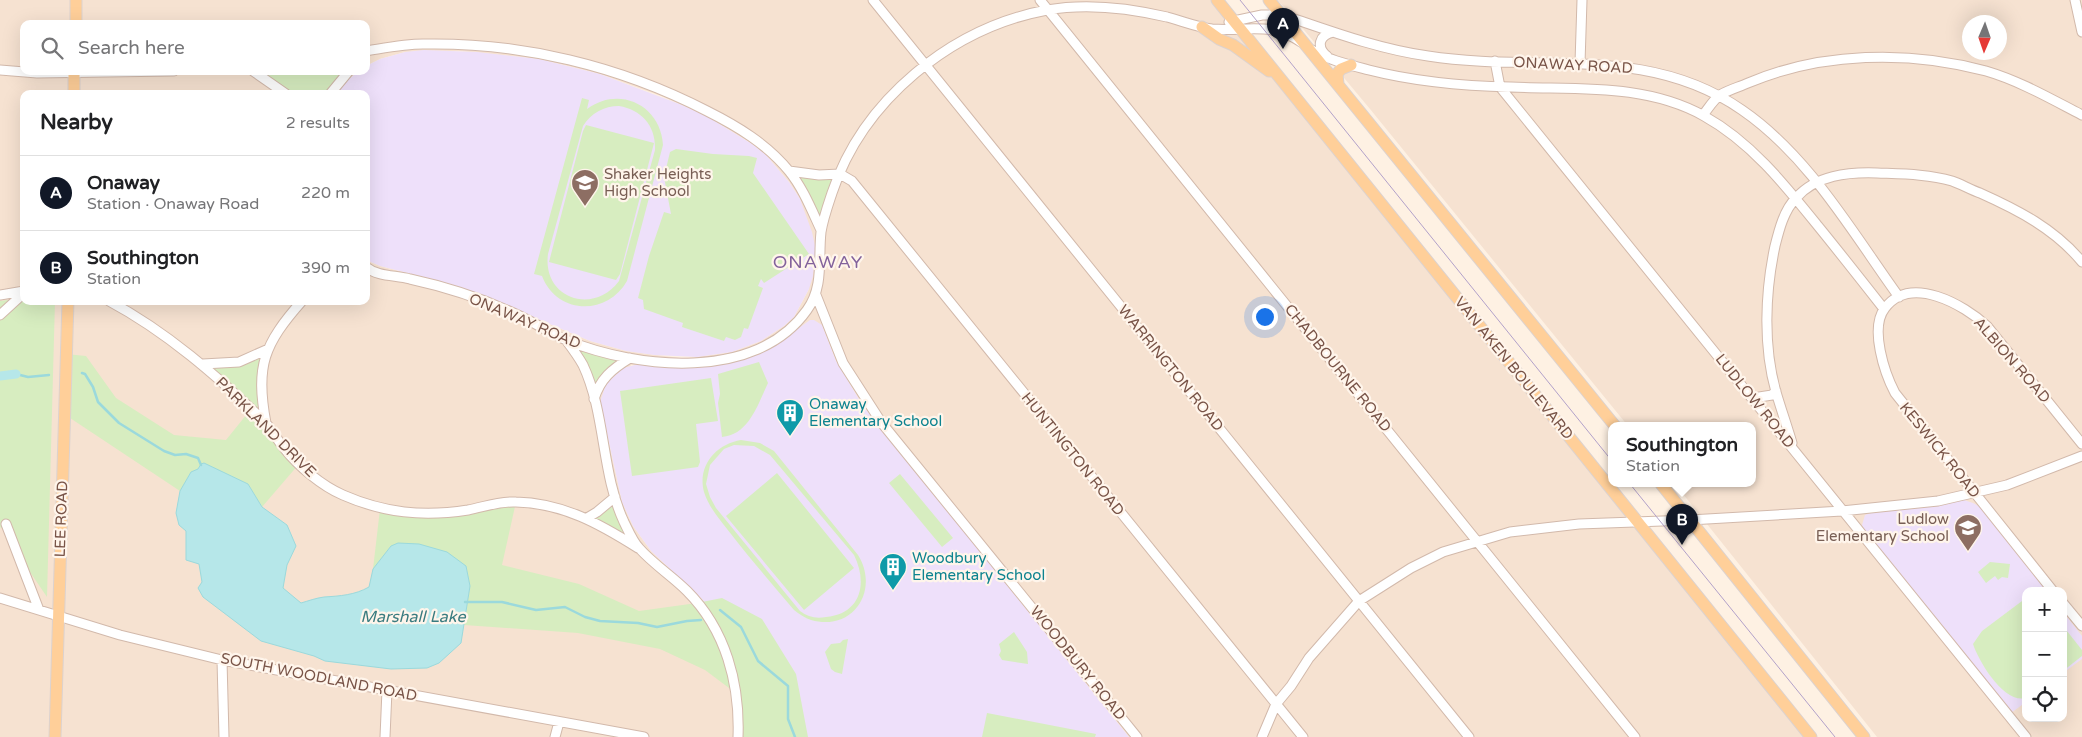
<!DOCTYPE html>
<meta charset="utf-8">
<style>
body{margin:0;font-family:"Varela Round",sans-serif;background:#f2f2f2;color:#202124}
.controls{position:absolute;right:15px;bottom:15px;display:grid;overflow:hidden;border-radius:10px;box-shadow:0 5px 20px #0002}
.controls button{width:45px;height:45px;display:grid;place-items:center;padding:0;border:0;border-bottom:1px solid #e0e0e0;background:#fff;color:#202124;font:25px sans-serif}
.compass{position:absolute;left:1962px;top:15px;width:45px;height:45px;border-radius:50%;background:#fff;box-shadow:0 5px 20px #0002;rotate:182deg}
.you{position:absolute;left:1264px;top:316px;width:18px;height:18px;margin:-12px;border:4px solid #fff;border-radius:50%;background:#1a73e8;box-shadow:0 0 0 8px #1a73e833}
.badge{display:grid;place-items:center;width:32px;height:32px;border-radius:50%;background:#111827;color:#fff;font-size:16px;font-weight:700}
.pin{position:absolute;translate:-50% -41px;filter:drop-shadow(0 1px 2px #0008)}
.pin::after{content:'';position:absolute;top:26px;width:18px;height:15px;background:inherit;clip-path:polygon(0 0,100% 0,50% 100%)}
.popup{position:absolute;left:1608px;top:422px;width:148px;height:65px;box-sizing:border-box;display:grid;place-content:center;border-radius:10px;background:#fff;filter:drop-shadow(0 1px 4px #0005);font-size:16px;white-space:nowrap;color:#757577}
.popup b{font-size:19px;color:#202124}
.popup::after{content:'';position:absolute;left:50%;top:100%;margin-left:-10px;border:10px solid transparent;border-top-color:#fff}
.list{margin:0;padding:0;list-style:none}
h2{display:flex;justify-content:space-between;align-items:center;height:65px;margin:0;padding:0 20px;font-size:21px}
h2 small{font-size:16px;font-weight:400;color:#757577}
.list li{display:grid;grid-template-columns:32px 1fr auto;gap:15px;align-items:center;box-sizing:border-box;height:75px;padding:0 20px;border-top:1px solid #e0e0e0}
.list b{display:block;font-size:19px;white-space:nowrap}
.list p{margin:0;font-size:16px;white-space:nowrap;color:#757577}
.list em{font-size:16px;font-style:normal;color:#757577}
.icon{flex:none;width:28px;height:28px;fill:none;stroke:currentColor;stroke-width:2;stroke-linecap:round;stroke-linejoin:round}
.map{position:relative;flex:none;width:2082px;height:737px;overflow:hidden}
.search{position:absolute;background:#fff;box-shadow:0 5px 20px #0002;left:20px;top:20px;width:350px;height:55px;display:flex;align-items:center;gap:12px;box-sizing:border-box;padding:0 18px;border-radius:10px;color:#757577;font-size:19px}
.panel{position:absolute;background:#fff;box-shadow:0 5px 20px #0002;left:20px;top:90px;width:350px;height:215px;border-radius:10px}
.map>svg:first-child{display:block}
</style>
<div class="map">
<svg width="2082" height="737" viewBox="0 0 2082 737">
<rect width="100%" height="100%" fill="#fef1e3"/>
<path fill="#f6e2d1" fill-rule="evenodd" d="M0,0H1217L1811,737H1129L863,406L836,361L822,325L798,330L771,348L729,363L682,368L631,365L601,406L622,502L633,526L651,551L703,600L722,627L743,737H0ZM24,24H366V66L380,59L405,52L460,51L539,59L600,74L661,96L708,117L752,144L766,155L789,182L800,199L809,289L794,317L784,326L761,341L732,352L697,357L680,358L626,351L590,341L483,296L435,280L380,266L366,260V301H24V94H336L349,79L359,71H24Z
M1277,0H2082V737H1877L1675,484H1752V426H1628L1370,109L1289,12ZM1970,22H2000V52H1970ZM2026,591H2063V718H2026Z"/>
<path fill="#eee0fa" d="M424,50L477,52L539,59L600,74L682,105L708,117L752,144L766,155L789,182L800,199L812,232L816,250L813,276L809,289L794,317L784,326L761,341L732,352L697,357L654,355L626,351L590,341L483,296L435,280L380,266L366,260V94H336L349,79L359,71H366V66L380,59L405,52Z
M810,320H814L822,325L836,361L863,406L1129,737H743L722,627L703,600L651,551L633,526L622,502L601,406V399L606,384L623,368L639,364L683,368L729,363L771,348Z
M1964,500L1973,503L1982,508L2047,591H2026V702L2011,713L1866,533L1862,525L1865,515L1871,513L1923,507Z
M2063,612L2082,636V659L2063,673Z"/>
<path fill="#d7edc0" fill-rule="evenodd" d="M253,71H349L330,94H286Z
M582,98L589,100L587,109C620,85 661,106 663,145L627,281C607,316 557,315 542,276L534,274ZM619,106C642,110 656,126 655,150L619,281C593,316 542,298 548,254L583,126C591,113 604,106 619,106Z
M586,125L654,143L620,274L616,280L549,262L583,131Z
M676,149L713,154L749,156L757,158L753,173L809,254L764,283L761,279L758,286L763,288L748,329L744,328L741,337L735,340L726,337L724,341L682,327L683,323L644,309L643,300L638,298L649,256L664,212L671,214L664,177L670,152Z
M789,171L840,174L821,230Z
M24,298V301H55L47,597L15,550L9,533L0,527V301Z
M566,340L630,358L598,388L586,375Z
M266,350L264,363L266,423L299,464L262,507L248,484L201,464L198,469L191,472L180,491L64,414L66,354L86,356L116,398L174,435L226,440L251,409L203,364H227Z
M759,362L768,383C758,404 749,435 722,437L718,403L720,394L718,374Z
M711,378L718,421L696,424L700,462L698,467L632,476L620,391Z
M741,440L760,443L774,451L858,555C880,590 853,632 811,620C805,618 799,614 794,610C773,585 751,560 731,534C721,521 709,508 704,492C697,466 716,444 741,440ZM734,445L754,446L770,455L854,555C868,583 861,614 826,617C816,619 808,617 800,611L716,508L710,497L706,484L710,465L724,449Z
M777,473L854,568L804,610L726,516Z
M900,474L953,538L942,547L889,483Z
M615,497L638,548L587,518Z
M516,502L502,565L579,584L639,611L697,603L722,598L762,619L796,674L808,737H738L737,694L705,670L660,649L578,633L464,625L470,586L466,566L391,546L373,569L380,509L418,514Z
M1990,562L2010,564L2008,578L2002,577L1998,580L1995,576L1986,583L1978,572Z
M2026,598V698C2004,704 1979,662 1973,644L1982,631Z
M2063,626L2082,650V656L2063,671Z
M1014,632L1027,652L1028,664L1002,660L999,655L1001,651L999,644Z
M848,639L842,674L835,672L831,669L825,652L831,644L840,643L843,640Z
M987,713L1096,734L1095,737H982Z"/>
<path fill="#b6e7e9" stroke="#9bd9dc" d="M204,463L248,484L262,507L287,525L296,546L287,565L283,588L301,603C308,601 316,598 324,597C340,596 355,595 369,587L373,569L391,546L398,543L419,544L447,552L466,566L470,586L461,643L439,663L427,668L391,669L325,661L314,656L261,641L203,597L198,588L202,582L199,564L186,560V531L179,525L176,513L180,491L191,472L198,469L201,464Z"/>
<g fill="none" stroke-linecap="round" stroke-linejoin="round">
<path stroke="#9bd9dc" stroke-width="2.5" d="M82,373L85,374L93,387L98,402L119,423L164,451L175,455L186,454L198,458L201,465
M16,374L28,377L49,375
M465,602H502L536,610L565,607L585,617L600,621L638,623L657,627L687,621L701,620
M720,610L741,627L758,661L788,686V719L795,737"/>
<path stroke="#b6e7e9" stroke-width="9" d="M0,376L16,374"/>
<defs>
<path id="minor" d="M873,0L1469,737
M1040,0L1635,737
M2075,0L2082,32
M1229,22L1262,15H1283C1330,31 1378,49 1428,56C1536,73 1646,43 1742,110C1809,156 1852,232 1899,297
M1312,50C1328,60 1350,65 1369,70C1416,82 1463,86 1511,87C1576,90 1645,83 1704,116C1751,142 1785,185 1818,226C1840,253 1862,281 1884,309
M366,51C385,48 404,44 423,44C521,42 620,66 707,111C737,126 767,144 789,171C803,188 812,211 821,230
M1327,56C1316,47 1319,35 1333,32
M1495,61L1500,87L2026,737
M1580,63L1582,0
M0,70L37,73L174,71
M253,71L286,94
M330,94L349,71
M1703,115C1708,109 1713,100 1720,95C1728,90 1739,87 1748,83C1821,52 1909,50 1986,71C2020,81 2051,99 2082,115
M789,171L819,175L840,174
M840,174L852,181L1303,737
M366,267C378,277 396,275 410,279C447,287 486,300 520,316C535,323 550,333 566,340C637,369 756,382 807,310C824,287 818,259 821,232C823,219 828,205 832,193C863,100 951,28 1047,10C1086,3 1129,8 1167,17C1182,21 1197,27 1212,29C1245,32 1271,21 1301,42
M0,295L24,291
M816,295L843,363L881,422L1137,737
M109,301C167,332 217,376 264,421C272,429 277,440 284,448C298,466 322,486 343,495C384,513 423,517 468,510C484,507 499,501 516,502C563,503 600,524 638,548
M0,315L24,293
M566,340C572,348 578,356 583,365C606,414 601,473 624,522C628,530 633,542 639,548C653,564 672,576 687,591C726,630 740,684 738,737
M203,364L239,362L266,350
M1753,398L1772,395L1776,391
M594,399C600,379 612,369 630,358
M266,423C255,366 264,344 302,301
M1792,443C1787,426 1781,409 1776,392C1763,346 1765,293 1775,246C1779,230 1784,210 1796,198C1816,175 1848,172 1877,173C1901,174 1928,174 1952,181C1961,184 1971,190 1980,193C2018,210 2055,229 2082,262
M587,518L597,512L615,497
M6,524L39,610
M2053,591L1895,393C1885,374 1869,328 1885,308C1911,274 1964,305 1987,326L2082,444
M0,598L120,635L222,660L644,737
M2063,603L2082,626
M222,660L224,737
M385,737L387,690
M555,737L559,722
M1262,737L1276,704L1291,686L1309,658L1359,601L1411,568L1443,552L1510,532L1579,524L1690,520L1842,511L1938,501L2007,485L2082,456"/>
<path id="major" d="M1217,0L1811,737
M1269,0L1615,426
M76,24V0
M1202,27L1219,39L1233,45L1269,71
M1338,84L1337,74L1341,69L1351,65
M74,94V71
M1661,484L1864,737
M55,737L68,301"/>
</defs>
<use href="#minor" stroke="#d2b9ab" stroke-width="11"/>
<use href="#major" stroke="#dcd2cf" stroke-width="13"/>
<use href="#minor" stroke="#fff" stroke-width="9"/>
<use href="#major" stroke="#ffcf99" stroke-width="11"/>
<path stroke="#b2a1c9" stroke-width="1" d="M1240,0L1612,461
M1630,484L1835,737"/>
</g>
<defs>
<symbol id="school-pin" viewBox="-11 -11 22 30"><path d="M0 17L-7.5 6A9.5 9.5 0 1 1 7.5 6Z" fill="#8d6e63" stroke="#fff5eb"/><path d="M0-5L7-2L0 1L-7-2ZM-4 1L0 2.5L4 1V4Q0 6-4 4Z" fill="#fff"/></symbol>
<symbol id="building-pin" viewBox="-11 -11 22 30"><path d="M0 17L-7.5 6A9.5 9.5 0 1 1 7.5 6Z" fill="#0f9aa8" stroke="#fff5eb"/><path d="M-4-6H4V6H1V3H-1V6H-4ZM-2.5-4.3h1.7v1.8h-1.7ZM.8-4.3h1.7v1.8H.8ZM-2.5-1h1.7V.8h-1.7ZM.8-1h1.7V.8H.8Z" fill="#fff"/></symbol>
</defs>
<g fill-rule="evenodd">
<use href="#school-pin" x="569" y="167" width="32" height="43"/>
<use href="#building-pin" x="774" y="397" width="32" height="43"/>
<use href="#school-pin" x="1952" y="512" width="32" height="43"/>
<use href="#building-pin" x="877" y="551" width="32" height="43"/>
</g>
<g text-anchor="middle" stroke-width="4.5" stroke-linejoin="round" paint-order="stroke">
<g font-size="15" fill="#785347" stroke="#fff5eb">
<text transform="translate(1573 65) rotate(3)" y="5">ONAWAY ROAD</text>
<text transform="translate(525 321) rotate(23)" y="5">ONAWAY ROAD</text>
<text transform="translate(2012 360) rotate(49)" y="5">ALBION ROAD</text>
<text transform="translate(1171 368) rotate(51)" y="5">WARRINGTON ROAD</text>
<text transform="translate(1338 368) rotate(51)" y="5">CHADBOURNE ROAD</text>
<text transform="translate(1514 368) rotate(51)" y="5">VAN AKEN BOULEVARD</text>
<text transform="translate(1755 401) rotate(51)" y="5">LUDLOW ROAD</text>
<text transform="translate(266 427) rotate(45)" y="5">PARKLAND DRIVE</text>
<text transform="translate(1940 450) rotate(51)" y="5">KESWICK ROAD</text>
<text transform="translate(1073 454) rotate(51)" y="5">HUNTINGTON ROAD</text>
<text transform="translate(61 519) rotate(-88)" y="5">LEE ROAD</text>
<text transform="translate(1078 663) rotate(51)" y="5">WOODBURY ROAD</text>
<text transform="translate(319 677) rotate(11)" y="5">SOUTH WOODLAND ROAD</text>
</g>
<g font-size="15" fill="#785e54" stroke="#fff5eb" text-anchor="start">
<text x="604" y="179">Shaker Heights<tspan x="604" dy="17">High School</tspan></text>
<text x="1949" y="524" text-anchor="end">Ludlow<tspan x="1949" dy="17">Elementary School</tspan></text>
</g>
<g font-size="15" fill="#0d838f" stroke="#fff5eb" text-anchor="start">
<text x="809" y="409">Onaway<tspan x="809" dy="17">Elementary School</tspan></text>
<text x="912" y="563">Woodbury<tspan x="912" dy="17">Elementary School</tspan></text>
</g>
<g font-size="16" font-style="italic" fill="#397b7f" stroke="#fff5eb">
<text x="413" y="622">Marshall Lake</text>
</g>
<g font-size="18" letter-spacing="1" fill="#83629c" stroke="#fff5eb">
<text x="818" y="268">ONAWAY</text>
</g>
</g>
</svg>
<div class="controls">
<button>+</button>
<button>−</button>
<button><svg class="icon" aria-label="locate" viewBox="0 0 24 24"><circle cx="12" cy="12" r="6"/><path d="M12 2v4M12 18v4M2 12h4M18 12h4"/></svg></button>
</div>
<svg class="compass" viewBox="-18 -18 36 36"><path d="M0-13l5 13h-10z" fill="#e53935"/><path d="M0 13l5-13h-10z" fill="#757577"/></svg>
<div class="you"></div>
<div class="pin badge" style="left:1283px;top:49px">A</div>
<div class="pin badge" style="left:1682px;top:545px">B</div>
<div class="popup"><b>Southington</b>Station</div>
<div class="search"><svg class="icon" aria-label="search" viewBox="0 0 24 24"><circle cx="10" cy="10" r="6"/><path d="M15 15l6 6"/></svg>Search here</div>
<section class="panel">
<h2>Nearby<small>2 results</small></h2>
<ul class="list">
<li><span class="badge">A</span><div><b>Onaway</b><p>Station · Onaway Road</p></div><em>220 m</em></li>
<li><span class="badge">B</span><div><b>Southington</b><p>Station</p></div><em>390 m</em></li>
</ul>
</section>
</div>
